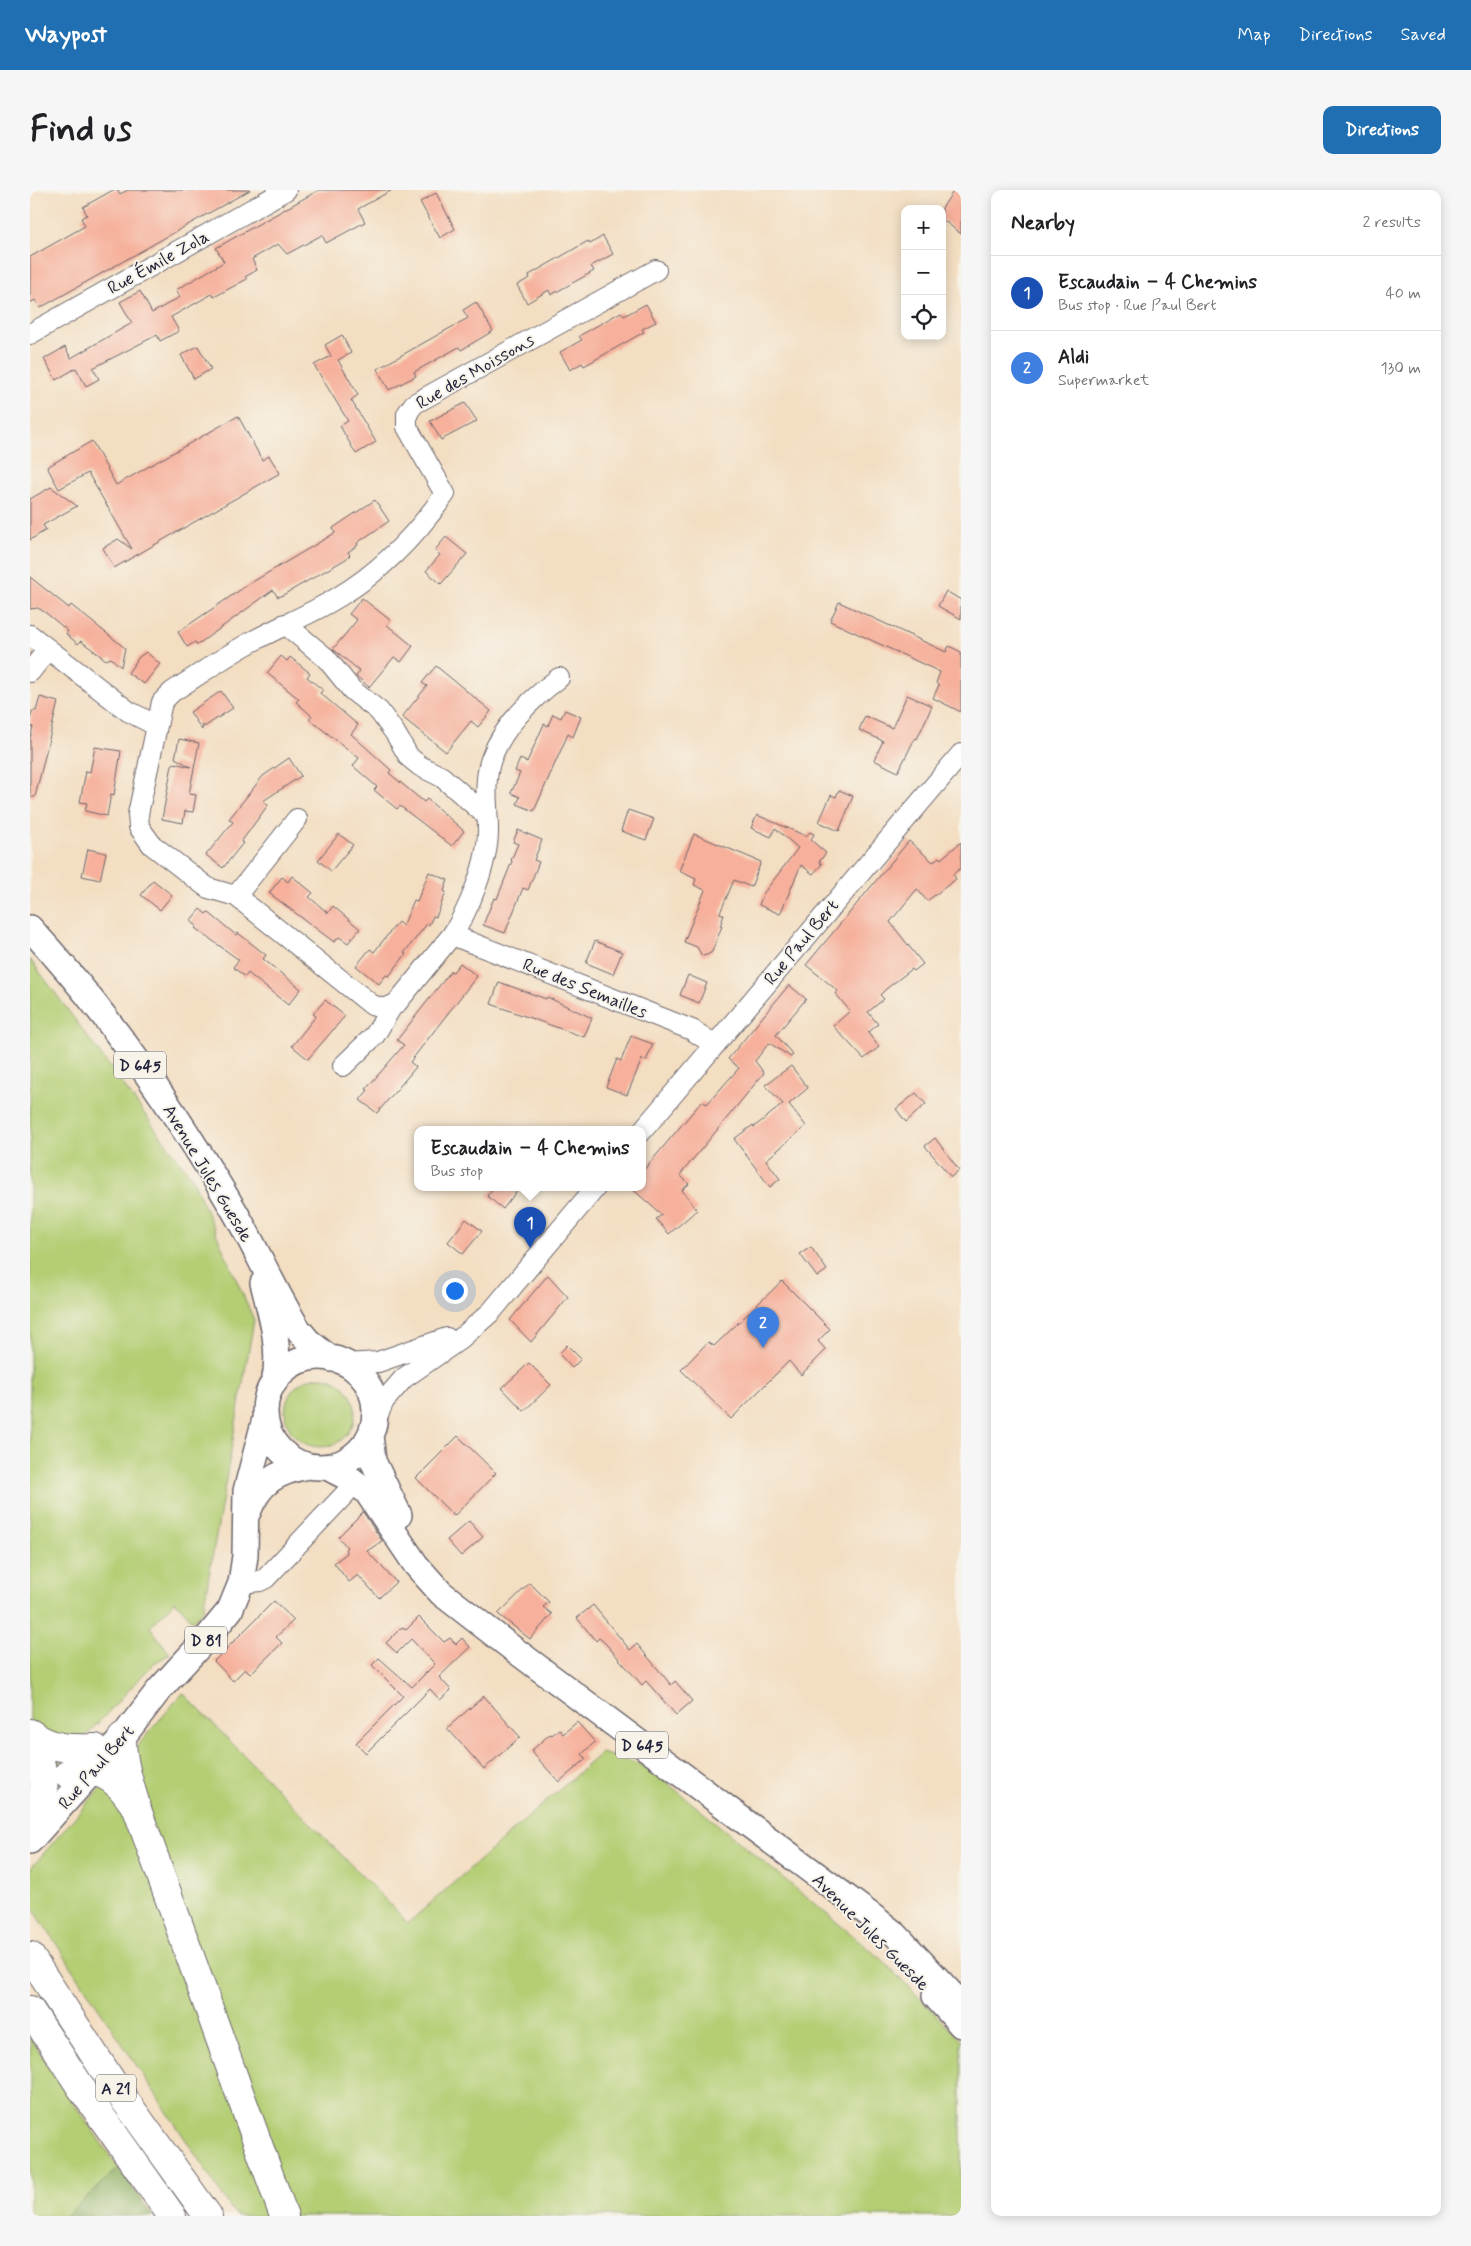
<!DOCTYPE html>
<meta charset="utf-8">
<style>
body{margin:0;font-family:Mynerve,sans-serif;background:#f6f6f6;color:#202124}
.controls{position:absolute;right:15px;top:15px;display:grid;overflow:hidden;border-radius:10px;box-shadow:0 2px 12px #0003}
.controls button{width:45px;height:45px;display:grid;place-items:center;padding:0;border:0;border-bottom:1px solid #e0e0e0;background:#fff;color:#202124;font:25px sans-serif}
.you{position:absolute;left:424px;top:1100px;width:18px;height:18px;margin:-12px;border:4px solid #fff;border-radius:50%;background:#1a73e8;box-shadow:0 0 0 8px #1a73e833}
.badge{display:grid;place-items:center;width:32px;height:32px;border-radius:50%;background:#1f6fb2;color:#fff;font-size:16px;font-weight:700}
.pin{position:absolute;translate:-50% -41px;filter:drop-shadow(0 1px 2px #0008)}
.pin::after{content:'';position:absolute;top:26px;width:18px;height:15px;background:inherit;clip-path:polygon(0 0,100% 0,50% 100%)}
.popup{position:absolute;left:384px;top:936px;width:232px;height:65px;box-sizing:border-box;display:grid;place-content:center;border-radius:10px;background:#fff;filter:drop-shadow(0 1px 4px #0005);font-size:16px;white-space:nowrap;color:#757577}
.popup b{font-size:19px;color:#202124}
.popup::after{content:'';position:absolute;left:50%;top:100%;margin-left:-10px;border:10px solid transparent;border-top-color:#fff}
.list{margin:0;padding:0;list-style:none}
h2{display:flex;justify-content:space-between;align-items:center;height:65px;margin:0;padding:0 20px;font-size:21px}
h2 small{font-size:16px;font-weight:400;color:#757577}
.list li{display:grid;grid-template-columns:32px 1fr auto;gap:15px;align-items:center;box-sizing:border-box;height:75px;padding:0 20px;border-top:1px solid #e0e0e0}
.list b{display:block;font-size:19px;white-space:nowrap}
.list p{margin:0;font-size:16px;white-space:nowrap;color:#757577}
.list em{font-size:16px;font-style:normal;color:#757577}
.icon{flex:none;width:28px;height:28px;fill:none;stroke:currentColor;stroke-width:2;stroke-linecap:round;stroke-linejoin:round}
.map{position:relative;flex:none;width:931px;height:2026px;overflow:hidden;border-radius:10px}
header{display:flex;align-items:center;gap:30px;box-sizing:border-box;height:70px;padding:0 25px;background:#1f6fb2;color:#fff}
header strong{font-size:24px}
nav{display:flex;gap:28px;margin-inline-start:auto;font-size:18px}
.intro{display:flex;align-items:center;justify-content:space-between;box-sizing:border-box;height:120px;padding:0 30px}
h1{margin:0;font-size:35px}
.button{padding:12px 22px;border-radius:10px;background:#1f6fb2;color:#fff;font-size:18px;font-weight:700}
main{display:flex;gap:30px;padding:0 30px}
aside{flex:1;background:#fff;border-radius:10px;box-shadow:0 2px 12px #0003}
.map>svg:first-child{display:block}
</style>
<header>
<strong>Waypost</strong>
<nav><a>Map</a><a>Directions</a><a>Saved</a></nav>
</header>
<div class="intro"><h1>Find us</h1><a class="button">Directions</a></div>
<main>
<div class="map">
<svg width="931" height="2026" viewBox="0 0 931 2026">
<rect width="100%" height="100%" fill="#f7f3e8"/>
<filter id="ink" filterUnits="userSpaceOnUse"><feTurbulence type="fractalNoise" baseFrequency=".02" numOctaves="2"/><feDisplacementMap in="SourceGraphic" scale="10" xChannelSelector="R" yChannelSelector="G"/><feConvolveMatrix kernelMatrix="1 2 1 2 8 2 1 2 1" color-interpolation-filters="sRGB"/></filter>
<filter id="wash" filterUnits="userSpaceOnUse"><feTurbulence type="fractalNoise" baseFrequency=".0096" numOctaves="4" result="noise"/><feDisplacementMap in="SourceGraphic" scale="20" xChannelSelector="R" yChannelSelector="G"/><feGaussianBlur stdDeviation="1.12" result="paint"/><feColorMatrix in="noise" values="0 0 0 0 0 0 0 0 0 0 0 0 0 0 0 0 0 1.4 0 .05"/><feComposite in="paint" operator="in"/></filter>
<g filter="url(#wash)">
<rect width="100%" height="100%" fill="#f3dec2"/>
<path fill="#b3ce73" stroke="#6a7857" d="M0,769L162,988L224,1130L173,1420L163,1431L145,1411L120,1437L140,1464L124,1473L0,1606Z
M255 1222a35 35 0 1 1 70 0a35 35 0 1 1-70 0Z
M153,1503L378,1733L571,1563L618,1577L849,1767L931,1850V2026H206L0,1714V1679Z
M0,1848L88,1978L36,2026H0Z"/>
<path fill="#8eb165" stroke="#586a50" d="M88,1978L123,2026H36Z"/>
<g id="blocks">
<path fill="#f6b09b" d="M83,0H88L90,4L98,0H220L10,118L5,110L0,113V67L55,36L51,28L57,25L53,17Z
M289,0H362L328,19L335,32L296,53L292,45L257,64L248,54L222,69L227,80L215,87L217,89L184,107L182,104L141,127L149,141L130,151L127,145L63,178L69,189L56,196L46,178L26,190L14,169L35,157L41,168L102,133L90,112L110,101L122,123L150,107L146,100L194,72L186,58Z
M924,0H931V44L912,29V18Z
M406,3L425,39L410,48L390,12Z
M573,46L583,64L561,76L564,81L521,105L519,100L497,113L487,95L500,88L499,85L558,51L560,54Z
M446,112L463,141L431,160L429,157L384,182L386,186L359,200L347,179L438,128L433,120Z
M616,114L626,132L612,139L614,142L554,176L552,173L540,180L530,162L552,150L549,146L591,122L594,126Z
M312,145L321,163L308,170L328,205L321,210L346,252L326,264L310,236L318,231L284,175L301,166L295,155Z
M168,156L181,179L164,189L151,165Z
M435,213L447,231L411,250L400,231Z
M208,226L232,270L239,266L250,283L84,378L73,358L88,349L102,359L58,283L29,299L17,277L62,251L86,295Z
M21,297L47,316L13,335L16,340L0,350V309Z
M345,310L359,331L327,353L328,355L318,362L320,365L316,369L253,405L248,407L243,400L167,455L165,452L157,457L148,442L219,394L305,343L303,338Z
M416,347L437,364L411,394L396,381L410,365L405,360Z
M0,387L39,418L41,415L95,458L91,477L81,468L76,470L51,451L48,454L36,444L38,441L16,423L8,418L0,419Z
M916,401L931,410V429L908,416Z
M332,408L360,430L357,435L383,456L371,472L364,467L339,497L326,486L330,481L303,459L327,430L319,424Z
M809,412L916,462L919,456L931,462V522L903,508L909,495L906,493L910,482L800,431Z
M116,462L130,474L114,494L98,483L109,467Z
M251,466L257,471L260,467L280,483L277,487L293,500L290,503L328,535L321,544L361,580L359,583L394,612L397,609L434,641L422,656L370,616L367,619L344,600L347,597L323,576L329,568L279,529L282,526L266,512L269,509L237,483Z
M406,476L461,521L448,537L441,531L416,562L372,527L397,496L392,493Z
M191,501L203,518L174,537L173,535L172,540L160,522Z
M877,505L902,516L887,549L885,548L868,582L844,570L853,551L829,540L835,526L862,538Z
M10,507L28,512L5,607H0V548L3,537L0,536V531L2,521H6Z
M535,520L551,527L543,547L538,544L504,621L487,614L490,607L481,603L490,583L485,581L490,569L497,572L514,534L518,536L523,524L531,528Z
M149,549L169,553L159,604L166,605L163,622L155,621L153,633L132,629L142,575L144,573L161,577L145,568Z
M65,557L91,561L84,605L81,604L77,626L55,621L57,613L50,612L56,581L60,582Z
M259,568L271,586L233,611L238,615L211,652L213,653L193,678L176,665L203,632L199,629L233,586Z
M809,600L823,606L809,641L789,632L801,605L806,607Z
M598,620L624,629L616,650L591,641Z
M727,625L776,646L780,642L784,644L781,650L796,663L789,672L792,674L783,684L771,675L750,724L729,715L733,704L768,658L745,638L741,647L721,638Z
M488,640L512,650L504,670L509,672L498,700L493,698L475,743L453,735L464,708L467,709L482,671L481,670L488,654L483,652Z
M309,644L323,655L301,681L288,670Z
M664,644L731,672L721,697L704,690L690,723L694,725L690,736H692L682,762L677,765L672,766L667,757L654,752L675,700L664,695L666,689L649,681Z
M879,651L903,672L909,667L911,669L931,652V678L923,684L926,689L897,711L887,699L860,732L893,774L884,781L882,779L856,799L850,805L854,809L838,822L848,834L838,843L849,857L834,869L803,836L820,821L805,803L808,801L776,775Z
M58,659L76,663L70,690L52,686Z
M399,682L418,690L414,701L416,702L406,727L403,726L399,735L397,734L374,763L376,764L359,786L356,785L349,794L326,776L340,759L344,762L368,732L373,736L384,710L387,711Z
M262,686L283,703L279,707L298,723L303,716L330,739L318,753L309,747L304,752L239,703L252,687L258,692Z
M123,690L142,705L130,720L111,705Z
M170,719L176,724L178,722L206,745L208,743L236,765L233,769L271,799L258,815L218,783L215,787L203,777L209,770L165,738L167,736L160,731Z
M565,751L592,762L583,784L556,773Z
M430,773L447,786L380,872L386,877L347,923L330,910L338,900L336,899L374,855L367,850L421,781L423,782Z
M658,785L677,793L669,813L650,805Z
M469,792L516,809L517,807L562,828L554,847L461,814Z
M759,795L776,809L746,845L763,865L761,867L739,853L725,871L734,883L650,985L659,994L652,1000L667,1020L639,1044L626,1029L632,1025L600,997H612V982L672,911L677,914L709,878L698,869Z
M295,810L315,826L278,869L262,856L286,826L283,824Z
M601,846L623,854L616,871L612,869L597,905L576,897L587,869L591,871Z
M761,876L778,898L759,914L776,936L736,970L750,989L740,997L704,949L723,935L724,937L753,914L735,895Z
M886,903L896,914L876,932L866,919Z
M905,948L929,980L921,987L895,956Z
M464,997H490L473,1019L457,1006Z
M436,1029L452,1041L433,1064L418,1052Z
M781,1057L797,1080L787,1087L770,1064Z
M518,1085L538,1107L501,1152L480,1130Z
M752,1091L800,1139L788,1151L796,1160L771,1185L759,1171L701,1229L651,1180L678,1152L684,1156Z
M537,1155L551,1169L542,1178L529,1164Z
M499,1173L521,1195L494,1221L472,1198Z
M428,1246L466,1283L424,1326L386,1288Z
M333,1322L352,1351L337,1361L366,1392L349,1408L328,1385L319,1392L304,1373L317,1363L315,1360L317,1357L308,1347Z
M439,1331L453,1347L431,1366L417,1350Z
M500,1393L519,1412L513,1417L522,1424L500,1449L468,1424Z
M244,1411L264,1430L246,1447L252,1453L220,1484L215,1479L203,1491L184,1471Z
M563,1415L600,1460L607,1454L641,1495L645,1491L662,1511L646,1525L616,1491L612,1495L575,1453L569,1448L566,1451L547,1428Z
M389,1427L414,1452L420,1448L426,1454L432,1448L440,1457L409,1487L421,1500L410,1510L400,1499L336,1563L326,1553L373,1506L342,1475L349,1468L382,1497L405,1474L381,1449L367,1463L356,1453L372,1437L376,1440Z
M454,1506L490,1547L454,1579L417,1538Z
M547,1532L565,1552L552,1564L556,1569L529,1592L501,1561L520,1544L522,1545L529,1539L533,1544Z"/>
</g>
</g>
<g filter="url(#ink)">
<use href="#blocks" fill-opacity="0" stroke="#6b646a" stroke-width="1"/>
<g fill="none" stroke-linecap="round" stroke-linejoin="round">
<defs>
<path id="minor" d="M0,144L256,0
M255,434L296,468L322,500L349,521L365,543L379,567L390,576L412,587L457,626
M0,445L98,521L127,536L108,624L109,637L122,655L178,698L206,706L342,815L354,819L366,814L422,745L662,840L685,855
M0,482L18,459
M127,536L132,512L142,502C169,485 196,465 225,450C253,435 283,423 310,406C353,380 386,345 415,304L377,237V224L384,214L626,80
M206,706L267,629
M422,745C439,720 458,672 458,641C458,617 453,593 461,569C473,536 501,509 529,488
M313,876L345,845L361,818
M612,941L931,564
M316,1174L348,1172L417,1148
M344,1233L354,1211L374,1188L429,1150L461,1122L566,997
M211,1393L230,1391L236,1388L316,1303"/>
<path id="major" d="M0,738C79,824 146,921 205,1022C227,1060 245,1102 268,1139L278,1151L301,1169
M233,1093C241,1124 252,1160 244,1193
M235 1222a55 55 0 1 1 110 0a55 55 0 1 1-110 0Z
M340,1245L343,1271L369,1325
M297,1277L322,1290L337,1302L386,1375L411,1403L482,1458L847,1730L866,1745L931,1814
M218,1322C230,1291 247,1282 278,1276
M0,1651L92,1548L129,1500L176,1449L200,1420L211,1393L215,1366L216,1301L235,1229
M905,1806L931,1835"/>
<path id="highway" d="M0,1543C21,1559 40,1559 65,1558
M0,1546C18,1580 18,1611 0,1645
M92,1548C92,1574 101,1598 108,1622L254,2026
M38,1584C70,1578 84,1585 102,1612
M0,1766L84,1895L178,2026
M0,1820L54,1902L142,2026"/>
</defs>
<use href="#minor" stroke="#6b646a" stroke-width="22"/>
<use href="#major" stroke="#6b646a" stroke-width="28"/>
<use href="#highway" stroke="#6b646a" stroke-width="30"/>
<use href="#minor" stroke="#fff" stroke-width="20"/>
<use href="#major" stroke="#fff" stroke-width="25"/>
<use href="#highway" stroke="#fff" stroke-width="28"/>
</g>
</g>
<g text-anchor="middle" stroke-width="4" stroke-linejoin="round" paint-order="stroke">
<g fill="#f7f3e8" stroke="#62616f" stroke-width="1">
<rect x="84" y="861.5" width="52" height="27" rx="4"/>
<rect x="155" y="1436.5" width="42" height="27" rx="4"/>
<rect x="586" y="1541.5" width="52" height="27" rx="4"/>
<rect x="66" y="1884.5" width="40" height="27" rx="4"/>
</g>
<g font-size="16" font-weight="bold" fill="#22223b">
<text x="110" y="881">D 645</text>
<text x="176" y="1456">D 81</text>
<text x="612" y="1561">D 645</text>
<text x="86" y="1904">A 21</text>
</g>
<g font-size="18" fill="#22223b" stroke="#f7f3e8">
<text transform="translate(128 72) rotate(-29)" y="6">Rue Émile Zola</text>
<text transform="translate(445 181) rotate(-30)" y="6">Rue des Moissons</text>
<text transform="translate(771 752) rotate(-50)" y="6">Rue Paul Bert</text>
<text transform="translate(555 798) rotate(22)" y="6">Rue des Semailles</text>
<text transform="translate(178 983) rotate(59)" y="6">Avenue Jules Guesde</text>
<text transform="translate(66 1577) rotate(-49)" y="6">Rue Paul Bert</text>
<text transform="translate(841 1742) rotate(45)" y="6">Avenue Jules Guesde</text>
</g>
</g>
</svg>
<div class="controls">
<button>+</button>
<button>−</button>
<button><svg class="icon" aria-label="locate" viewBox="0 0 24 24"><circle cx="12" cy="12" r="6"/><path d="M12 2v4M12 18v4M2 12h4M18 12h4"/></svg></button>
</div>
<div class="you"></div>
<div class="pin badge" style="left:500px;top:1058px;background:#1a4fb4">1</div>
<div class="popup"><b>Escaudain – 4 Chemins</b>Bus stop</div>
<div class="pin badge" style="left:733px;top:1158px;background:#3f7fe0">2</div>
</div>
<aside>
<h2>Nearby<small>2 results</small></h2>
<ul class="list">
<li><span class="badge" style="background:#1a4fb4">1</span><div><b>Escaudain – 4 Chemins</b><p>Bus stop · Rue Paul Bert</p></div><em>40 m</em></li>
<li><span class="badge" style="background:#3f7fe0">2</span><div><b>Aldi</b><p>Supermarket</p></div><em>130 m</em></li>
</ul>
</aside>
</main>
